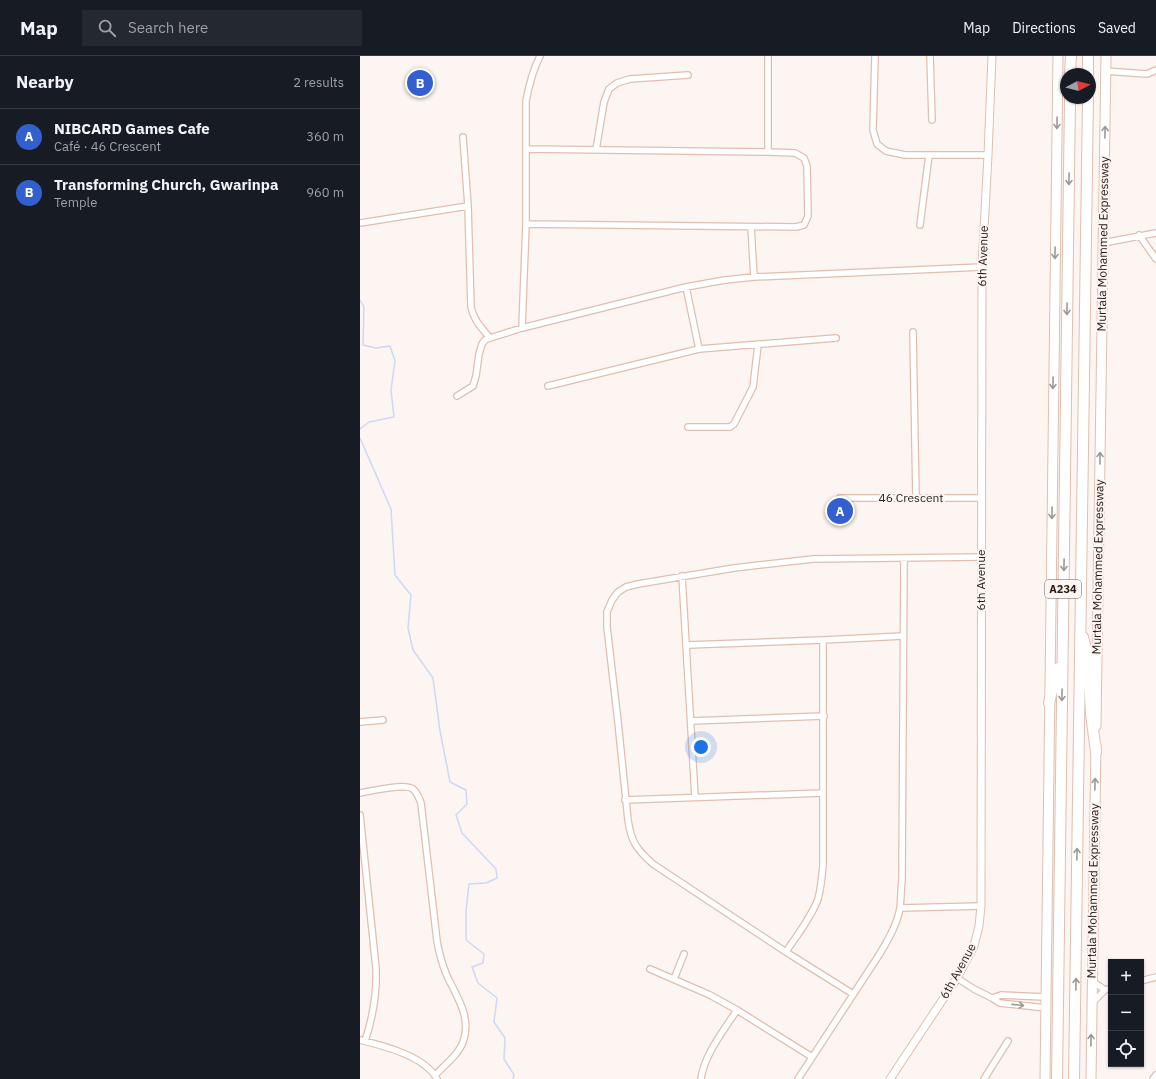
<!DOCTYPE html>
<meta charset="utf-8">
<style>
body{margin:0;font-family:"IBM Plex Sans",sans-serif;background:#242831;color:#f1f3f6}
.controls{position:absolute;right:12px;bottom:12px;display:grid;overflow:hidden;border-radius:0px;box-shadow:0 1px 3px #0004}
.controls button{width:36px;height:36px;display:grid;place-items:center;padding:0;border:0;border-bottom:1px solid #363941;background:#171b24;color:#f1f3f6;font:20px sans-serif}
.compass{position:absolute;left:700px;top:12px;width:36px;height:36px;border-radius:50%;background:#171b24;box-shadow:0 1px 3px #0004;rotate:83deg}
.you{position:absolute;left:341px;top:691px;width:14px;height:14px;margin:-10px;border:3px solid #fff;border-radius:50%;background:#1a73e8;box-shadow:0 0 0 6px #1a73e833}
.badge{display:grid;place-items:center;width:26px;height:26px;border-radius:50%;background:#335fcf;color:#fff;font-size:13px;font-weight:700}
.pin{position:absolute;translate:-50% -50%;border:2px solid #fff;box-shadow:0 1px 4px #0006}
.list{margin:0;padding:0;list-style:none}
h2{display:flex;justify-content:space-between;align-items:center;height:52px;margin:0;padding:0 16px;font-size:17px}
h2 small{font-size:13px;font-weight:400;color:#9ea1a6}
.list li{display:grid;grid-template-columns:26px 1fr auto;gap:12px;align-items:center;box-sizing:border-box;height:56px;padding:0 16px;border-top:1px solid #363941}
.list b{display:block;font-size:15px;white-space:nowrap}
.list p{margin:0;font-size:13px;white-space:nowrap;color:#9ea1a6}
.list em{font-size:13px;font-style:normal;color:#9ea1a6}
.icon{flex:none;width:22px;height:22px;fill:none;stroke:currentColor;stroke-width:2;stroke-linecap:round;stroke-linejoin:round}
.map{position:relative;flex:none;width:796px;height:1023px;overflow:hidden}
header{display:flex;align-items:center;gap:24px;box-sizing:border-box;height:56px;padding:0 20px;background:#171b24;border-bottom:1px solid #363941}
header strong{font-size:19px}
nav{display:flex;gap:22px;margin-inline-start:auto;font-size:14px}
.search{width:280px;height:36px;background:#242831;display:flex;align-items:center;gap:10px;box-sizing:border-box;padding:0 14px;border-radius:0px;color:#9ea1a6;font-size:15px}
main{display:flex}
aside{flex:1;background:#171b24}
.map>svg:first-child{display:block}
</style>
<header>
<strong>Map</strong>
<div class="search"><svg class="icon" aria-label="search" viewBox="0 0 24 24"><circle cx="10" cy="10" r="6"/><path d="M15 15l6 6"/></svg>Search here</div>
<nav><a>Map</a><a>Directions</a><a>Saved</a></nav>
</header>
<main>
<aside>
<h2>Nearby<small>2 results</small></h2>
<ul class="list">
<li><span class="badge">A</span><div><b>NIBCARD Games Cafe</b><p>Café · 46 Crescent</p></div><em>360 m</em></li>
<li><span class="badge">B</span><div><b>Transforming Church, Gwarinpa</b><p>Temple</p></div><em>960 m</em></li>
</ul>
</aside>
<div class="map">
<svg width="796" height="1023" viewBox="0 0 796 1023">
<rect width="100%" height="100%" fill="#fdf5f2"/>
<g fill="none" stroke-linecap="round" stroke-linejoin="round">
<path stroke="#cbd9f6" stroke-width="1.5" d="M0,244L4,251L3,289L16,292L30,290L35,305L31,334L34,361L9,366L0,373
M0,382L31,453L35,519L51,539L48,572L53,594L73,622L80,675L90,726L106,734L107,748L96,759L102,777L136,813L137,822L126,827L109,828L106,855V884L124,898L123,907L112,911L118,927L137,942L134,966L145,982L144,1003L154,1019L153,1023"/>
<defs>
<path id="minor" d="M408,0V96
M515,0L513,74L517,88L526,95L545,99H628
M570,0L572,64
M745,15L787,18L796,14
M103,81L108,150L111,251C114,265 121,271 130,282
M236,94L244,46L249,33L257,27L270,23L328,19
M0,167L108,150
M166,168L436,171L444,169L448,160L447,110L444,102L435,97L408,96L166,93
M560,169L569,99
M391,171L394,221
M779,179L796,203
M743,187L796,177
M326,231L339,293
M162,272L166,168V45C169,29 173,14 180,0
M553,276L556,442
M188,330L339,293L476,282
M97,340L113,330L116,320L119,298L122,288L125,284L130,282L162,272L326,231L365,224L394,221L622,211
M328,371H370L374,368L393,331L398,289
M480,442H621
M322,520L335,741
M327,589L463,584L543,580
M331,665L464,660
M0,666L23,664
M0,737C11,735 45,727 53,733C57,736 59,742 61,747L77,885C79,897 82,908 87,920C97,941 112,962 103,986C98,999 85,1009 75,1019
M265,744L463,737
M0,759L16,912C17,938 13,961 5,985
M540,852L621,850
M426,896C437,879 451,862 458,843C461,832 462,821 463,809V584
M290,913L350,939L377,954L452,1001
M597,922L614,933L632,942L640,947L686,952
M314,923L324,898
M732,925L745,934
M781,925L796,921
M493,938L426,896L293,808C276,793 271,785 268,764L258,666L247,571V556L252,544L258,536L266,531L278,528L374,512L453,503L621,501
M632,942L641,939L686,941
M732,947L745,934L751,932
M0,984C24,990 65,1000 77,1023
M341,1023C344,999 364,974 377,954
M438,1023L519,899C528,884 537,869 540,852C541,843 541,833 542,824L544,502
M624,1023L648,985
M793,1023L796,1019"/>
<path id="tertiary" d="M530,1023L597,922L614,890L619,870L621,850L622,211L628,99L632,0"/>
<path id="trunk" d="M736,670L746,0
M685,1023L698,0
M731,1023L736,688"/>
<path id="motorway" d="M710,18L711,0
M728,18V0
M723,581L728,600L731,658L736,696
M689,647L698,612
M697,1023L710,42
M714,1023L728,42"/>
</defs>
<use href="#minor" stroke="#e1beae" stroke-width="8"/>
<use href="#tertiary" stroke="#e1beae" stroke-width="9"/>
<use href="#trunk" stroke="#e1beae" stroke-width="11"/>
<use href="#motorway" stroke="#e1beae" stroke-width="12"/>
<use href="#minor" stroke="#fff" stroke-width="5.5"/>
<use href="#tertiary" stroke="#fff" stroke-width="7"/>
<use href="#trunk" stroke="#fff" stroke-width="9"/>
<use href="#motorway" stroke="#fff" stroke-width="10"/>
</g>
<defs><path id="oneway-shaft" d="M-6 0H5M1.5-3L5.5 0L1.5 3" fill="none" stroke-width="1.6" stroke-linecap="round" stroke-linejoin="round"/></defs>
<g stroke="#9d9895">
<use href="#oneway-shaft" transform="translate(697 67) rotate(91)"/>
<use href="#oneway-shaft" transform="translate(745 76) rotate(-89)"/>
<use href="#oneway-shaft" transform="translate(709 123) rotate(91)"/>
<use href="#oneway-shaft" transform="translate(695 197) rotate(91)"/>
<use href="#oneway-shaft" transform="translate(707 253) rotate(91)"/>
<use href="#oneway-shaft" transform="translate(693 327) rotate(91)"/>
<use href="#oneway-shaft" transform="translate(740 402) rotate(-89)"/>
<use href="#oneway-shaft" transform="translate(692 457) rotate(91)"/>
<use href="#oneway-shaft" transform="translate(704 509) rotate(91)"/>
<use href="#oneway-shaft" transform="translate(702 639) rotate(91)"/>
<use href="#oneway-shaft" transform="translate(735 728) rotate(-89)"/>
<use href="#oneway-shaft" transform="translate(717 798) rotate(-89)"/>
<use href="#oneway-shaft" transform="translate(716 928) rotate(-89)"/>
<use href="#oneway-shaft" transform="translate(658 949) rotate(6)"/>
<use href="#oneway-shaft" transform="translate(731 984) rotate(-89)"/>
</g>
<g text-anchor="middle" stroke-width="4" stroke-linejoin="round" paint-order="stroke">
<rect fill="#fdf5f2" stroke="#665b57" stroke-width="1" x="685" y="524" width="36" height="18" rx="3"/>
<g font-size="11" font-weight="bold" fill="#261914">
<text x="703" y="537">A234</text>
</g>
<g font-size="12" fill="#261914" stroke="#fdf5f2">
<text transform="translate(743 188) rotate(-89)" y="4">Murtala Mohammed Expressway</text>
<text transform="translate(623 200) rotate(-88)" y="4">6th Avenue</text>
<text x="551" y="446">46 Crescent</text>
<text transform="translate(738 511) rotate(-89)" y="4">Murtala Mohammed Expressway</text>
<text transform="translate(621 524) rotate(-90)" y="4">6th Avenue</text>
<text transform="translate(733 835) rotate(-89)" y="4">Murtala Mohammed Expressway</text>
<text transform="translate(598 915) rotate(-61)" y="4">6th Avenue</text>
</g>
</g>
</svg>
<div class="controls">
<button>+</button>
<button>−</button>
<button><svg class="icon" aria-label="locate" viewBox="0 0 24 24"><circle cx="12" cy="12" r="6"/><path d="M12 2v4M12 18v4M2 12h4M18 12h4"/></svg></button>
</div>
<svg class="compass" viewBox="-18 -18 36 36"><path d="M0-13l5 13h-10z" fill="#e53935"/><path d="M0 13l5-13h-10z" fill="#9ea1a6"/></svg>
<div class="you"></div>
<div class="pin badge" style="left:480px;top:455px">A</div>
<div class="pin badge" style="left:60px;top:27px">B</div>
</div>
</main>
